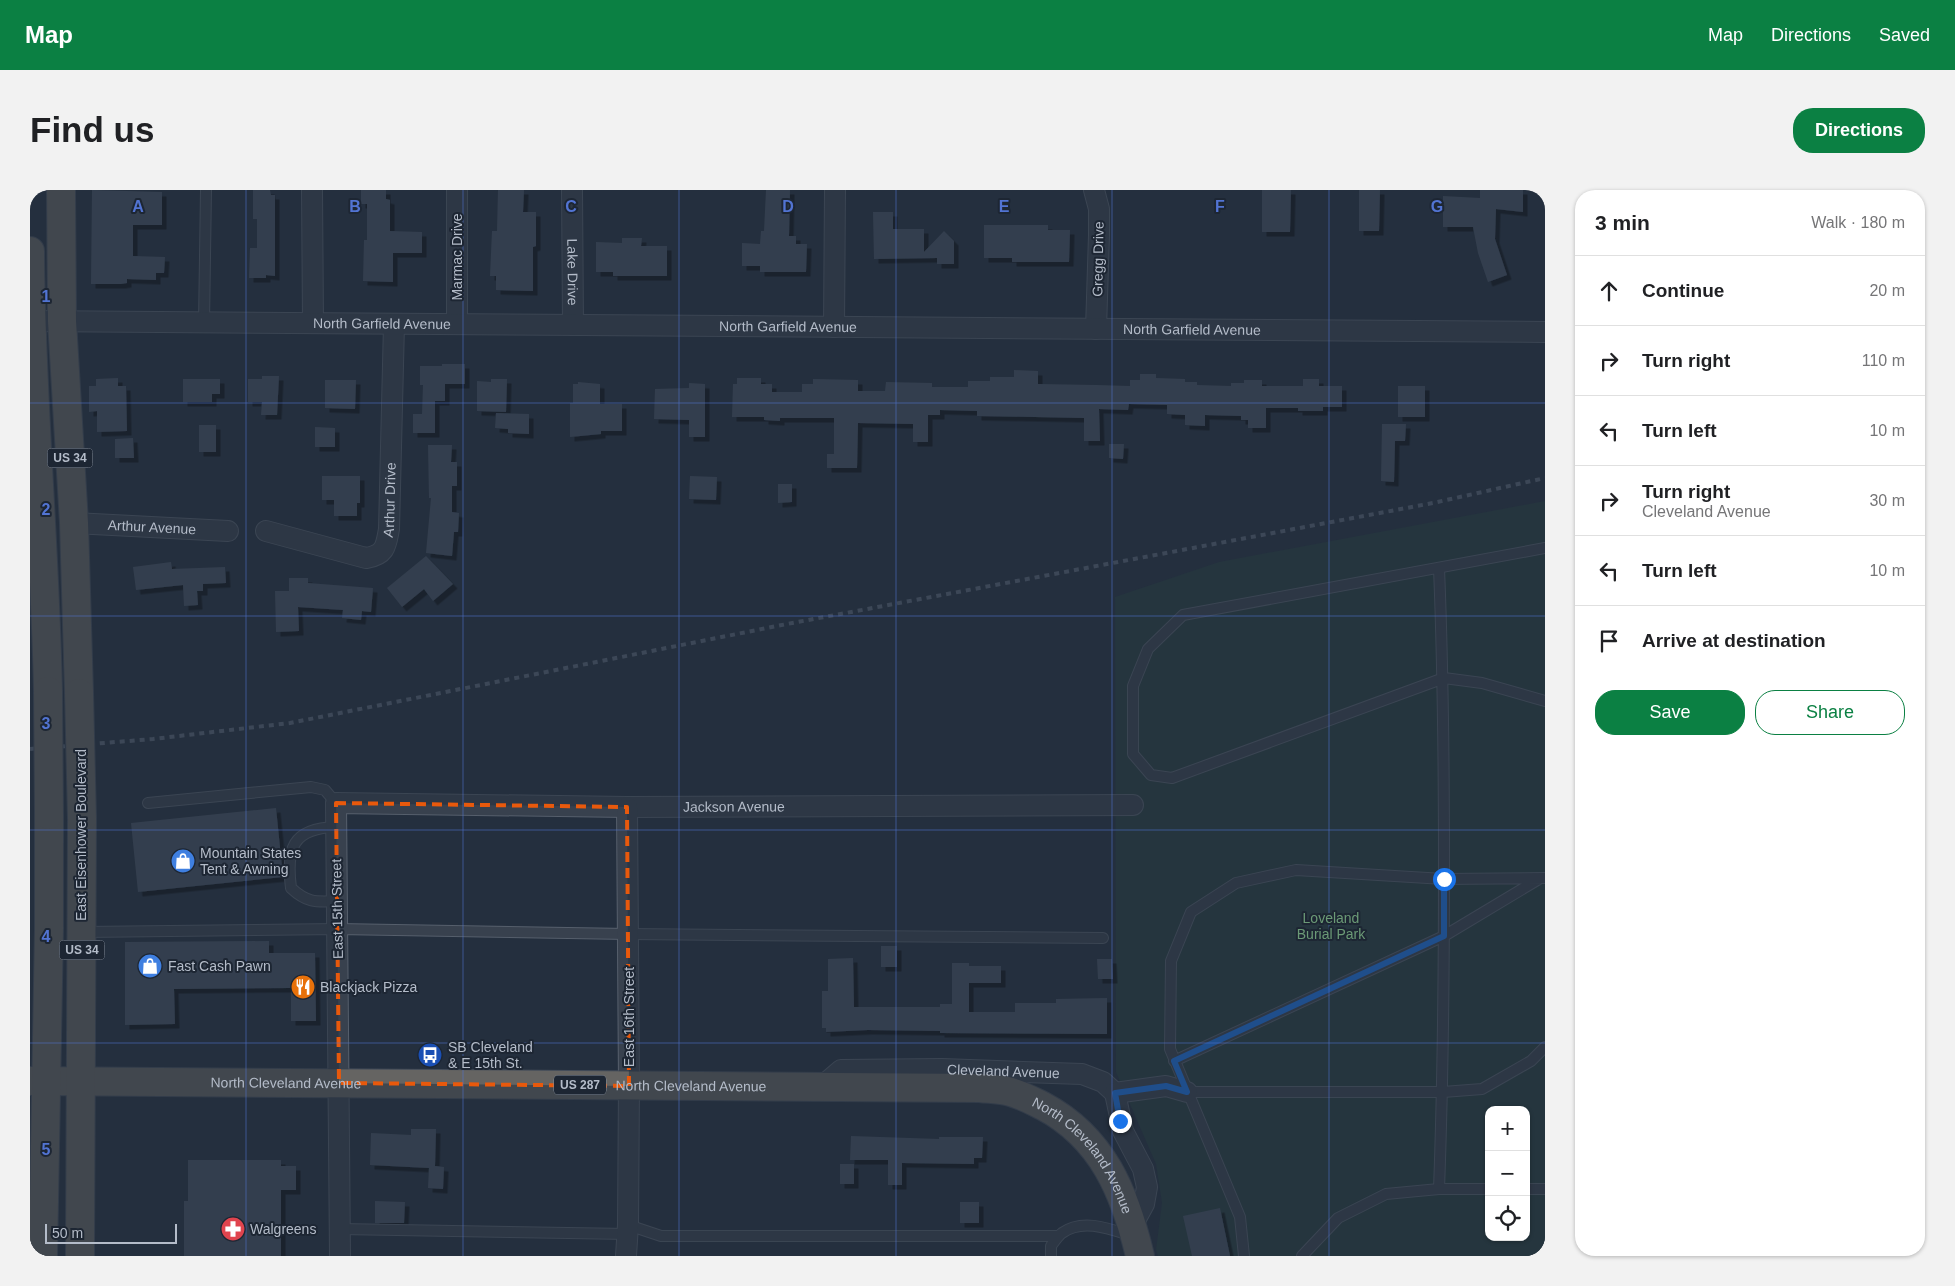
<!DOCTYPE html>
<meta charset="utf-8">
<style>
body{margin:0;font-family:Helvetica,sans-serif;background:#f2f2f2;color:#202124}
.controls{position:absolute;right:15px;bottom:15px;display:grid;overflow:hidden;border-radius:10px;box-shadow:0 1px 4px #0004}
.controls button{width:45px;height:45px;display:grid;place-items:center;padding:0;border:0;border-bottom:1px solid #e0e0e0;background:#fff;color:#202124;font:25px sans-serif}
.scale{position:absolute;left:15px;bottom:12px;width:132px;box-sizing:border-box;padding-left:5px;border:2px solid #b4bcc9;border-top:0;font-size:14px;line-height:18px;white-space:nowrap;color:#b4bcc9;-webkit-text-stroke:4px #1d2633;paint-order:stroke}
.stop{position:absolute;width:15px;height:15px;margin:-11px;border:4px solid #1a73e8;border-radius:50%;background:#fff}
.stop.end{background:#1a73e8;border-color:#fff;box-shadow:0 1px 5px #0008}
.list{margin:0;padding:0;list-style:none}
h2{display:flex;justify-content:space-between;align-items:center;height:65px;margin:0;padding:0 20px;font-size:21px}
h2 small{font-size:16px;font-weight:400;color:#757577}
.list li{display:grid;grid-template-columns:32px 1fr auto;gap:15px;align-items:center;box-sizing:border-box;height:70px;padding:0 20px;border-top:1px solid #e0e0e0}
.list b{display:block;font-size:19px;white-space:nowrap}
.list p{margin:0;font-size:16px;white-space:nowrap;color:#757577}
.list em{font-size:16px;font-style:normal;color:#757577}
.actions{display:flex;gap:10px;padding:15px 20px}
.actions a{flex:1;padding:11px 0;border:1px solid #0b8043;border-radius:20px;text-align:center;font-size:18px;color:#0b8043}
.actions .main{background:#0b8043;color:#fff}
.icon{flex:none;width:28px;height:28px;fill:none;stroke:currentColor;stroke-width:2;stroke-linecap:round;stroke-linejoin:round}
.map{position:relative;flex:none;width:1515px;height:1066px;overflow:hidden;border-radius:20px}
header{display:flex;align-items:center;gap:30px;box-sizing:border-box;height:70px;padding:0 25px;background:#0b8043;color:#fff}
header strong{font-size:24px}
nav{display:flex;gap:28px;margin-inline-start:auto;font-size:18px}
.intro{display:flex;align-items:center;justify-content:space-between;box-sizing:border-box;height:120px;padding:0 30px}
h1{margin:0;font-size:35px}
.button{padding:12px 22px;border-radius:20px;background:#0b8043;color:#fff;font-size:18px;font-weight:700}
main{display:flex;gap:30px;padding:0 30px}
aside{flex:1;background:#fff;border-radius:20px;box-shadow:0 1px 4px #0004}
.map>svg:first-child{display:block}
</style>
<header>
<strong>Map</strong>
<nav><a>Map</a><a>Directions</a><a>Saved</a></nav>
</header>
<div class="intro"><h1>Find us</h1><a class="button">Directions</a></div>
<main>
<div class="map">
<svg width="1515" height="1066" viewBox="0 0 1515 1066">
<defs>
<filter id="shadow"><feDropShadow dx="4.5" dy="4.5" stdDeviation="0" flood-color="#0009"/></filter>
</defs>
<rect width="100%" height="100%" fill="#242f3e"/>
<path fill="#263c3f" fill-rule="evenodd" d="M1515,311V1066H1128L1126,1060L1132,1013L1126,974L1086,882L1085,407L1189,372ZM1459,920H1496V1047H1459Z"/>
<path fill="#455162" filter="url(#shadow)" d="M62,0L132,2V35H103V66L135,67L134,83H126V90L97,89V93L91,94H61Z
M223,0H240L241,5H245V86L236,85V88H219L220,58H227V29H223Z
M331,0H356V9L360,10V41L392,42V63H363V92L333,91L334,50H337V14H331Z
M468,0H494L493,22H506V56L503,57V101L466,100V86H460L462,41H467Z
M736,0H760L759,46H766V54H777L776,82H730V76H712V53L730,54L731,41H734Z
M1232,0H1261L1260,42H1232Z
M1329,0H1350L1349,41H1329Z
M1450,0H1493V22L1466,19L1465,49L1477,85L1458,92L1448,63L1443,37H1413V6L1450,8Z
M843,22H863V39H894V62L914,41L924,51V74H907V68L844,69Z
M954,35H1018V40H1040L1039,72H982V68H954Z
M592,48H612L611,56H637V86H583V82H566V52L592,53Z
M412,174H435V194H415V211H405V243H383V224H392L393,195H390V176H412Z
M984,180L1008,181V194L1066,195L1100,196V190H1110V184H1126V188L1155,189V192H1167V195L1201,196V193H1214V190H1232V196H1273V189H1289V196H1312V217H1293V221H1268V218H1236V238H1218V230H1211V226L1175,225V236L1155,235V225L1137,224V215L1099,214L1098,220L1069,219L1070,251H1054V228L947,226V221L910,220V225H898V252H883V234L828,233L827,278H797V264H804V228H750V231L734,230V227H702L703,194H707V188H731V194H742V202H772V194H783V189L828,190V201H855L856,192L902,193V197H938V191H960V187H984Z
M232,186H249L247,225H231L232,212H218V189H232Z
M88,188V196H96L97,241L67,242V221L59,222V196H66V189Z
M153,189H190V204H182V212H153Z
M461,189H477L476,222L447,221V191L461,192Z
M295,190H326L325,219L295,218Z
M548,192L570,194V214H592V241H571V244L540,247V213H543V194H548Z
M659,193L675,194V247H659V230L624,229L625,199L659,198Z
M1368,196H1395V227H1368Z
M466,223L499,224V244L478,243V239L465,238Z
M1352,234H1376L1375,251H1365L1364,292L1351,291Z
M169,235H186V262H169Z
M285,237L305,238V257H285Z
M103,248L104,268H85V249Z
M1079,254H1094L1093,269L1079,268Z
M398,255H422L421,272H427V296H422V322L429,323L428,342H424L422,366L396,363L401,308H399Z
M292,286H330V313H327V326H304V310H292Z
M660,286L687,287L686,310L659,309Z
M748,294H762V312L748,313Z
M396,366L423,394L403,411L394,399L372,417L357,398Z
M141,372L142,379L195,377L196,393L173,394V401H167L168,415L154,416L153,395L106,400L103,377Z
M259,388H278V393L343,398L341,422L332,421L331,430L312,428L313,420L268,417L269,441L246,442L245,401H259Z
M246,618L253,687L108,702L101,633Z
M239,751V763H285L286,831H261V798L144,799L145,834L95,835V752Z
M851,756H867V777H851Z
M823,768L824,817H910V814H922V773H939V776H971V793H939V822H985V813H1026V809L1077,808V844L910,843V841L838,840L796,842V838H792V801H798V769Z
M1067,769H1082L1083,789H1068Z
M381,939H406L405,976L414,977L413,999L398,998L399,978L340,975L341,943L381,945Z
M821,946L909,949V947H953L952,968H944V974L872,973V995H858V970H820Z
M158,970H251V976H266V1000H251V1066H154V1011H158Z
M810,974H824V994H810Z
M345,1011L375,1012L374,1033H345Z
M930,1012H949V1033H930Z
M1190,1018L1200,1066H1162L1153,1026Z"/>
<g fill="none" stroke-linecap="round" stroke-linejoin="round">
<defs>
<path id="service" d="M174,133L176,0
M1515,358L1153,425L1118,459L1103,496V564L1121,585L1142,588L1414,488L1452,493L1515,511
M118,613L281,597L295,600L306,613
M306,637C262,638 256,659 261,698C277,713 286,712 307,711
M54,742L308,739L598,744L1073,748
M1144,871L1414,746L1509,689
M1157,902H1413L1452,899L1501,871L1515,857
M1409,999C1413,891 1414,784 1414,677C1414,577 1413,477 1409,378
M1496,999H1515
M598,1035L631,1046H1029
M310,1039L598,1044
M1021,1066V1056C1024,1052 1028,1046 1032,1043C1053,1028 1080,1039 1102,1046
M1214,1066L1210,1027L1140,859L1141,771L1161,722L1206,693L1266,680L1414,689L1515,688
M1272,1066L1308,1028L1356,1004L1409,999H1459"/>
<g id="minor">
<path d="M282,0L283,133"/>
<path d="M427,0V134"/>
<path id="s1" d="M542,0L543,135"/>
<path d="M1064,0L1069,19V45L1066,139"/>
<path id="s2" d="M0,131L1515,142"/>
<path d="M804,137L805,0"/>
<path id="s3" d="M44,333L198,341"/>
<path id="s4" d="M236,341L336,368C356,365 356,355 359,339L364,134"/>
<path id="s5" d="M790,898L811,880L912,879L1052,884L1073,892L1085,903"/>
<path d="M1085,903L1093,941L1113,979L1117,997L1114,1014L1102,1036"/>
<path d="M1085,903L1136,896L1157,902"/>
<path id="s6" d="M310,1066L306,613L597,617L1103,615"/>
<path d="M596,1066L598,1035L599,896L597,617"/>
</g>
<g id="trunk">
<path d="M31,0L32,131L44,333L49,503"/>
<path d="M0,61C1,208 15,354 18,501"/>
<path id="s7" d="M0,891L950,898C959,899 968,899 977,901C990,904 1001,910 1013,916C1073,948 1095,1003 1110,1066"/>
<path d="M13,1066L19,738V625"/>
<path d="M50,1066L52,629"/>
</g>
</defs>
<use href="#service" stroke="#565f6c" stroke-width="12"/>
<use href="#minor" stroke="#565f6c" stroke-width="22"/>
<use href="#trunk" stroke="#434c59" stroke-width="30"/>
<use href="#service" stroke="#38414e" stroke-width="10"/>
<use href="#minor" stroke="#38414e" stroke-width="20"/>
<use href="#trunk" stroke="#656462" stroke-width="28"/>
<path stroke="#5a6575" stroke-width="4" stroke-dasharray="5 5" stroke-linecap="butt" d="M0,559L123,549L260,533L757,434L1403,313L1515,288"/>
<defs>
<path id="trunk-bridge" d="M18,501L19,625
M49,503L52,629"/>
</defs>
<use href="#trunk-bridge" stroke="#434c59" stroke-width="30" stroke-linecap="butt"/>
<use href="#trunk-bridge" stroke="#656462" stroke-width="28"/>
</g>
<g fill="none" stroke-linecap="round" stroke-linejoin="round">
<path stroke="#1a73e8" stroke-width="6" d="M1090,931L1085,903L1136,896L1157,902L1144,871L1414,746V689"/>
</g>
<path d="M0 0H1515V1066H0ZM306,613L597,617L599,896L309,893Z" fill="#242f3e" fill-opacity=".55" fill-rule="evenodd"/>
<path fill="none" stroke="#e8590c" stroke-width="4" stroke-dasharray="10 6" stroke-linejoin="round" d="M306,613L597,617L599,896L309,893Z"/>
<path fill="none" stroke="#5274d3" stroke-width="1" stroke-opacity="0.55" d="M216,0V1066M433,0V1066M649,0V1066M866,0V1066M1082,0V1066M1299,0V1066M0,213H1515M0,426H1515M0,640H1515M0,853H1515"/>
<defs>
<symbol id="shop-disc" viewBox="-11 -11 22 22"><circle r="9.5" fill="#3f7fe0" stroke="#1d2633"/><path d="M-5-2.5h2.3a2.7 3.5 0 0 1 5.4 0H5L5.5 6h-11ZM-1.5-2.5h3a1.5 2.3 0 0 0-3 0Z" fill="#fff"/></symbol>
<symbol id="restaurant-disc" viewBox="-11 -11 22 22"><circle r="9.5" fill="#e8710a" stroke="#1d2633"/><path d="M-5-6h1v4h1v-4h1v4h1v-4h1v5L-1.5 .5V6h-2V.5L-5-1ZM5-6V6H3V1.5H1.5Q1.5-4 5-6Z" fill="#fff"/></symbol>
<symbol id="bus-disc" viewBox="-11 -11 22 22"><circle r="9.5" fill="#1a4fb4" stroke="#1d2633"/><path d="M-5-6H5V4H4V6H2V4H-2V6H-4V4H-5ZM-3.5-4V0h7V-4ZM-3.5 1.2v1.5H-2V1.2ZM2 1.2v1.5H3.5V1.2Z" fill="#fff"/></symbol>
<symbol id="pharmacy-disc" viewBox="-11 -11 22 22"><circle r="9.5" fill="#e0444e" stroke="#1d2633"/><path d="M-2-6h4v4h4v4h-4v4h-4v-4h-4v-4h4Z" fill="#fff"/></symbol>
</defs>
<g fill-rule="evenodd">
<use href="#shop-disc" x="139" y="657" width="28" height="28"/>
<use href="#shop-disc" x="106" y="762" width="28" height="28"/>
<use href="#restaurant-disc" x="259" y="783" width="28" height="28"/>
<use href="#bus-disc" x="386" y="851" width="28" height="28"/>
<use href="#pharmacy-disc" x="189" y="1025" width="28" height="28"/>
</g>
<g text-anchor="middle" stroke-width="4" stroke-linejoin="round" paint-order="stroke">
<g fill="#1d2633" stroke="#878f9c" stroke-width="1">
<rect x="17.5" y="258.5" width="45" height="19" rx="4"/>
<rect x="29.5" y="750.5" width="45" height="19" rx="4"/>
<rect x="524" y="885.5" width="52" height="19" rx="4"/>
</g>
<g font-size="12" font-weight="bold" fill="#b4bcc9">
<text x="40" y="272">US 34</text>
<text x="52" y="764">US 34</text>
<text x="550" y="899">US 287</text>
</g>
<g font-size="14" fill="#b4bcc9" stroke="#1d2633">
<text transform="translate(427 67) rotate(-90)" y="5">Marmac Drive</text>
<text transform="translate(1068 69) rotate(-89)" y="5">Gregg Drive</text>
<text dy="5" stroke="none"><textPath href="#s1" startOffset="82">Lake Drive</textPath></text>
<text dy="5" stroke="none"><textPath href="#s2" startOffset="352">North Garfield Avenue</textPath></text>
<text dy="5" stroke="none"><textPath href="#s2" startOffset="758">North Garfield Avenue</textPath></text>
<text dy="5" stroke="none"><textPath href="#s2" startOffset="1162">North Garfield Avenue</textPath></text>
<text dy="5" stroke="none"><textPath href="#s4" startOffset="174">Arthur Drive</textPath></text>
<text dy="5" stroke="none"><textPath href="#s3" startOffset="78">Arthur Avenue</textPath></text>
<text dy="5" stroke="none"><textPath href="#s6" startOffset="851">Jackson Avenue</textPath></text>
<text transform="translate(51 645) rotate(-90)" y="5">East Eisenhower Boulevard</text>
<text transform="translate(307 719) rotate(-91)" y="5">East 15th Street</text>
<text transform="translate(599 827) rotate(-90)" y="5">East 16th Street</text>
<text dy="5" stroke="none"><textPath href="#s5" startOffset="190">Cleveland Avenue</textPath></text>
<text dy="5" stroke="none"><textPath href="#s7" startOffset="256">North Cleveland Avenue</textPath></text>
<text dy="5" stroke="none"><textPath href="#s7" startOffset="661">North Cleveland Avenue</textPath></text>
<text dy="5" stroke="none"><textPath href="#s7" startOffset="1081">North Cleveland Avenue</textPath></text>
</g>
<g font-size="14" fill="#b4bcc9" stroke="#1d2633" text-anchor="start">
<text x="170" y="668">Mountain States<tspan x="170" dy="16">Tent &amp; Awning</tspan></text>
<text x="138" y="781">Fast Cash Pawn</text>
<text x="290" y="802">Blackjack Pizza</text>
<text x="418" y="862">SB Cleveland<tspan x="418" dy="16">&amp; E 15th St.</tspan></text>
<text x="220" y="1044">Walgreens</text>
</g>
<g font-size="14" fill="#6b9a76" stroke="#1d2633">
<text x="1301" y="733">Loveland<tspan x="1301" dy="16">Burial Park</tspan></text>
</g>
</g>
<g font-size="16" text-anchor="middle" font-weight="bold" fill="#5274d3" stroke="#1d2633" stroke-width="4" stroke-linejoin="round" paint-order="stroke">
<text x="108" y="22">A</text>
<text x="325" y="22">B</text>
<text x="541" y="22">C</text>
<text x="758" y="22">D</text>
<text x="974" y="22">E</text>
<text x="1190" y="22">F</text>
<text x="1407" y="22">G</text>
<text x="16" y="112">1</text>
<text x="16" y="325">2</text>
<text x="16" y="539">3</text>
<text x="16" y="752">4</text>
<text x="16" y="965">5</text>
</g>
</svg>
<div class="controls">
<button>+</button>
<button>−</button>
<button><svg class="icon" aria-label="locate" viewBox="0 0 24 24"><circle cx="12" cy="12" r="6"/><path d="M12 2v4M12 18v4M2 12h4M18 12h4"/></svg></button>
</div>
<div class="scale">50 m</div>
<div class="stop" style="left:1414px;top:689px"></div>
<div class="stop end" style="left:1090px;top:931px"></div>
</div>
<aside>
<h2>3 min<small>Walk · 180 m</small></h2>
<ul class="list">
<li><svg class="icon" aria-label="ahead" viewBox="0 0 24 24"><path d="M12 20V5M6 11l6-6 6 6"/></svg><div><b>Continue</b></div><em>20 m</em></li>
<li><svg class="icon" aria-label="right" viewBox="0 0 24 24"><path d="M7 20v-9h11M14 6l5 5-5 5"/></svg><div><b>Turn right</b></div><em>110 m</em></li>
<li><svg class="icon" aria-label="left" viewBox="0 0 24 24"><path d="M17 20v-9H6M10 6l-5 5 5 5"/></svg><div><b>Turn left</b></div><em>10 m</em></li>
<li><svg class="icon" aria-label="right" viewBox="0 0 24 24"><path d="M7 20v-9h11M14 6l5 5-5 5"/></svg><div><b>Turn right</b><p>Cleveland Avenue</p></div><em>30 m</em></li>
<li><svg class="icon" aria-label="left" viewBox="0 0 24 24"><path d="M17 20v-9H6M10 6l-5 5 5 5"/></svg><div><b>Turn left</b></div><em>10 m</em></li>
<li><svg class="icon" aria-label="arrive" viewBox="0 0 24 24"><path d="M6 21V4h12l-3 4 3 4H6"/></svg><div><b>Arrive at destination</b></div></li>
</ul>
<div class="actions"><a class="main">Save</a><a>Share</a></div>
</aside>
</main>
